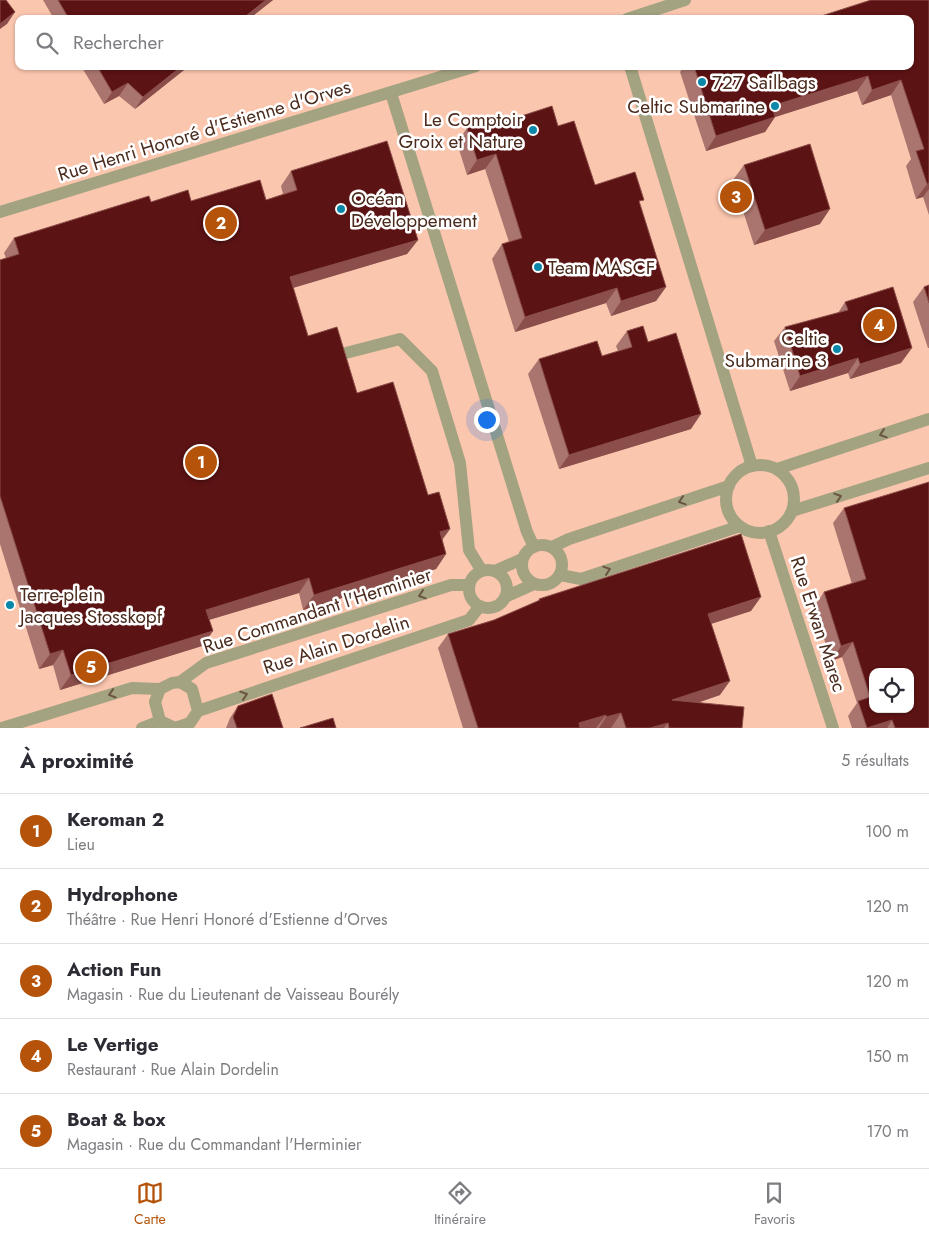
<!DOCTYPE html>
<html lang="fr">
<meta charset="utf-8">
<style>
body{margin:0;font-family:Jost,sans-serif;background:#f2f2f3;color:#2b2b33}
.controls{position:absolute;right:15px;bottom:15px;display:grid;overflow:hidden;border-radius:10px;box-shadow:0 1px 4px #0004}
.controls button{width:45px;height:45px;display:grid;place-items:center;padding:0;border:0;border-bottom:1px solid #e1e1e2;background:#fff;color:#2b2b33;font:25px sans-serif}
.you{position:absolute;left:486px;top:419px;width:18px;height:18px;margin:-12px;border:4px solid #fff;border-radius:50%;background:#1a73e8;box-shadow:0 0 0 8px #1a73e833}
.badge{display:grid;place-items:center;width:32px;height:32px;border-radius:50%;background:#b45309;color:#fff;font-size:16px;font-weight:700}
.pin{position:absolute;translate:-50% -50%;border:2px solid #fff;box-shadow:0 1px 5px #0006}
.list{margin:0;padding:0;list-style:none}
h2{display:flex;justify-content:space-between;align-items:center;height:65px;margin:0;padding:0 20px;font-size:21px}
h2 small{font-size:16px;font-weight:400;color:#7c7c81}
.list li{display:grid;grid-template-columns:32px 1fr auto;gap:15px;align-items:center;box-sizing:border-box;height:75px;padding:0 20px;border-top:1px solid #e1e1e2}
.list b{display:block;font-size:19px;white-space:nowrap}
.list p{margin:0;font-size:16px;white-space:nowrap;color:#7c7c81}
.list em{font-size:16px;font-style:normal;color:#7c7c81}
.icon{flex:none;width:28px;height:28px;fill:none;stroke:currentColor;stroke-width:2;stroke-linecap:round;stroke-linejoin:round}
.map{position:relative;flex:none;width:929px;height:728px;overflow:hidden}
.search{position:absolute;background:#fff;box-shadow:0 1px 4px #0004;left:15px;right:15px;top:15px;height:55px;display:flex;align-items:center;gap:12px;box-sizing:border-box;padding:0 18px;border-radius:10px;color:#7c7c81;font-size:19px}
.sheet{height:440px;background:#fff}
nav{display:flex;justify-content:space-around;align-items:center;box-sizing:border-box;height:70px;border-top:1px solid #e1e1e2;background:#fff;font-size:14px;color:#7c7c81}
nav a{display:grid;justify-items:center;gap:2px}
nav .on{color:#b45309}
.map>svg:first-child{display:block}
</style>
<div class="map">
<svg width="929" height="728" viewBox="0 0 929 728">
<rect width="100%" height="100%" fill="#f8d7c8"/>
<path fill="#fbc6ae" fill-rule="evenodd" d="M0,0H929V728H0ZM19,19H910V66H19ZM873,672H910V709H873Z"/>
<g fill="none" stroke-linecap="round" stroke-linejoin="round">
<path stroke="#a4a381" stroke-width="12" d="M627,19L685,0
M630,66L752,466
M391,93L527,532L534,547
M0,212L476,66
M338,355L400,339L432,371L460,463L469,550L482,571
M769,531L833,728
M522 565a20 20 0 1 1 40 0a20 20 0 1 1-40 0Z
M469 589a19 19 0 1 1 38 0a19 19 0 1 1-38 0Z
M495,571L522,559
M505,597L534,584
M180,682L206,663L451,585H469
M180,682L192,689L198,711L190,723L175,728L160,721L155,702L160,689L172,683Z
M198,711L469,620L480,606
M2,728L132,688L160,689
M142,728L160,721"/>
<path stroke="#a4a381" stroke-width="12" d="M726 499a34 34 0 1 1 68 0a34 34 0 1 1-68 0Z
M777,469L929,419
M792,511L929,468
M552,547L569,539L729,486
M560,575L581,579L740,526"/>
</g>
<path fill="#aa756e" d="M43,0H273L249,19H54Z
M929,0V215L923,197L916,199L906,166L911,159L891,95L862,105L857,91L775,117L765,132L706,151L680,72L684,66H910Z
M81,66H189L135,109L119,96L104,104Z
M506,121L558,126L595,185L640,205L666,287L656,301L611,316L606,303L515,332L492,259L502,244L509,242L485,169L467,175L457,143L467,128Z
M744,165L820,224L754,245L733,180Z
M291,171L418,240L407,254L293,288L308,336L357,393L428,495L450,529L442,540L446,554L436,569L303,610L299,593L209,620L213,631L202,646L60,690L53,665L39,669L0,544V260L6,258L4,253L14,238L151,202L266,200L283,194L281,186Z
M929,285V348H928L913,302L924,287Z
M845,302L901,363L850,379L848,373L790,391L774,341L785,327L838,313Z
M627,331L648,342L691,429L559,469L528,374L539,359L602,356L618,351L616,346Z
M844,508L929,728H852L848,716L857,703L842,657L831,661L814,607L824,592L852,584L833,523Z
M539,599L751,611L711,624L720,695L697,703L742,728H463L438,648L448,634L494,620L537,602Z
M238,706L283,728H226L230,718Z"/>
<path fill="#8b4e4a" d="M266,0H273L249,19H242Z
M15,12L7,24L0,29V24Z
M182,66H189L135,109L143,97Z
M868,76L857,91L775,117L765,132L706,151L716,136L772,106Z
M901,80L891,95L862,105L872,90Z
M128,83L119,96L104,104L112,92Z
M496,154L485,169L467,175L477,160Z
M929,183V189L923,197L916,199L927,184Z
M830,209L820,224L754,245L765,230Z
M418,240L407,254L279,292L290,277Z
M666,287L656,301L611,316L621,301Z
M617,288L606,303L515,332L525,317Z
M912,348L901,363L850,379L860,364Z
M858,358L848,373L790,391L800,376Z
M701,414L691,429L559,469L569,455Z
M450,529L439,544L440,532Z
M446,554L436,569L303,610L314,595Z
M309,578L299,593L195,624L206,610Z
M761,597L751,611L698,628L708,614Z
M213,631L202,646L60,690L71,675Z
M853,642L842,657L831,661L841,646Z
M63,650L53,665L39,669L50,654Z
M730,681L720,695L662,715L672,700Z
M621,713L611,728H599L606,717Z
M606,715L596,728H576L579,723Z
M892,720L887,728H867Z
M668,723L664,728H650Z"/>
<path fill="#5c1314" stroke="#8b4e4a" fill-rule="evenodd" d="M0,0H6L15,12L0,24Z
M58,0H266L242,19H69Z
M871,0H929V183L927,184L916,151L924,149L901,80L872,90L868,76L772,106L775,117L716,136L694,66H910V19H812Z
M97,66H182L143,97L128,83L112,92Z
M552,106L558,126L574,121L595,185L635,172L644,200L639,201L666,287L621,301L617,288L525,317L502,244L522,238L496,154L477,160L467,128L505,117L506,121Z
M387,141L418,240L290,277L308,336L337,327L357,393L393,382L428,495L439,492L450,529L440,532L446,554L314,595L309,578L206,610L213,631L71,675L63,650L50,654L0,496V260L19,254L14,238L149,196L151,202L188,190L191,201L260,180L266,200L297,190L291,171Z
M810,144L830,209L765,230L744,165Z
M929,285V303L924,287Z
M893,287L912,348L860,364L858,358L800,376L785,327L848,310L845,302Z
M643,326L648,342L676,333L701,414L569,455L539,359L597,341L602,356L632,347L627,331Z
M929,482V728H895L892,720L867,728L858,701L870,697L853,642L841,646L824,592L866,579L844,508ZM873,672H910V709H873Z
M741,534L761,597L708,614L730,681L672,700L744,707L742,728H669L668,723L650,728H626L621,713L606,717V715L579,723L580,728H478L448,634L494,620L540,600L539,599Z
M272,694L283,728H237L233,717L238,706Z
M333,718L336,728H300Z"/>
<defs><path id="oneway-chevron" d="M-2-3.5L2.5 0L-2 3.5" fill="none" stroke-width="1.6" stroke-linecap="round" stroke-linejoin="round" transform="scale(1.25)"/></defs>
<g stroke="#6a5540">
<use href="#oneway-chevron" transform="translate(883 434) rotate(162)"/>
<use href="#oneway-chevron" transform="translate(838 497) rotate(-18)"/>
<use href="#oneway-chevron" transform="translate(682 501) rotate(162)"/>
<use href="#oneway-chevron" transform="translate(607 570) rotate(-18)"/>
<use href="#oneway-chevron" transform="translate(422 595) rotate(162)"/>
<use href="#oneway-chevron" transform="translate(112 694) rotate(163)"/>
<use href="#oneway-chevron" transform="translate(244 695) rotate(-18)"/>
</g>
<g fill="#0b87aa" stroke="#fff" stroke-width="2">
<circle cx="702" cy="82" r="5"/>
<circle cx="775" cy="106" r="5"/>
<circle cx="533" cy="130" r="5"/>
<circle cx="341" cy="209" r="5"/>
<circle cx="538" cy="267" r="5"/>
<circle cx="837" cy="349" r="5"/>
<circle cx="10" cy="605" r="5"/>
</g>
<g text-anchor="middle" stroke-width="5" stroke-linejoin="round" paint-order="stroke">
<g font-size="19" fill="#4a2b1d" stroke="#fff" text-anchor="start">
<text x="712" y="89">727 Sailbags</text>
<text x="765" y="113" text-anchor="end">Celtic Submarine</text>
<text x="523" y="126" text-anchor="end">Le Comptoir<tspan x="523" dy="22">Groix et Nature</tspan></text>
<text x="351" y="205">Océan<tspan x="351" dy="22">Développement</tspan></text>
<text x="548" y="274">Team MASCF</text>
<text x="827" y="345" text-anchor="end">Celtic<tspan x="827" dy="22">Submarine 3</tspan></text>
<text x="20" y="601">Terre-plein<tspan x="20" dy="22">Jacques Stosskopf</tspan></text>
</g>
<g font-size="19" fill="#4a2b1d" stroke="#fff">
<text transform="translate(204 130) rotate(-17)" y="7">Rue Henri Honoré d'Estienne d'Orves</text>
<text transform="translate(317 610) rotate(-18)" y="7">Rue Commandant l'Herminier</text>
<text transform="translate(819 624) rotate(72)" y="7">Rue Erwan Marec</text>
<text transform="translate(336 644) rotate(-18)" y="7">Rue Alain Dordelin</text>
</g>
</g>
</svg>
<div class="controls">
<button><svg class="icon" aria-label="locate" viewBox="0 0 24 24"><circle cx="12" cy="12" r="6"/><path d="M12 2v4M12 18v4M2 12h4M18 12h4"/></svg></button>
</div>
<div class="you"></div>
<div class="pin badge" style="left:201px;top:462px">1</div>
<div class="pin badge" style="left:221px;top:223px">2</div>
<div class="pin badge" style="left:736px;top:197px">3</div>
<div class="pin badge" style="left:879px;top:325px">4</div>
<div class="pin badge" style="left:91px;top:667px">5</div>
<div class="search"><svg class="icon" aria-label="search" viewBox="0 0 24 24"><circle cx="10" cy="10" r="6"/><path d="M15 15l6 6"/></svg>Rechercher</div>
</div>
<section class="sheet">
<h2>À proximité<small>5 résultats</small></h2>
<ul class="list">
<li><span class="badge">1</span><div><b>Keroman 2</b><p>Lieu</p></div><em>100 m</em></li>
<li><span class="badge">2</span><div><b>Hydrophone</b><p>Théâtre · Rue Henri Honoré d'Estienne d'Orves</p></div><em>120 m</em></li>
<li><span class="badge">3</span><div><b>Action Fun</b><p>Magasin · Rue du Lieutenant de Vaisseau Bourély</p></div><em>120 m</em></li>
<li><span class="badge">4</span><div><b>Le Vertige</b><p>Restaurant · Rue Alain Dordelin</p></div><em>150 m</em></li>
<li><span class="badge">5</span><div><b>Boat &amp; box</b><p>Magasin · Rue du Commandant l'Herminier</p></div><em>170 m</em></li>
</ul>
</section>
<nav>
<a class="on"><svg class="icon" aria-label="map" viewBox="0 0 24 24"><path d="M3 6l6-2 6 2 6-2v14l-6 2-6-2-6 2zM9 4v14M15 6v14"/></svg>Carte</a>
<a><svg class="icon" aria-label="directions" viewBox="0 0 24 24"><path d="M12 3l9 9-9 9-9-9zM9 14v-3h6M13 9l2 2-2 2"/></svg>Itinéraire</a>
<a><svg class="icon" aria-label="saved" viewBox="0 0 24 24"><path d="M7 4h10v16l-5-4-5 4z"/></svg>Favoris</a>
</nav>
